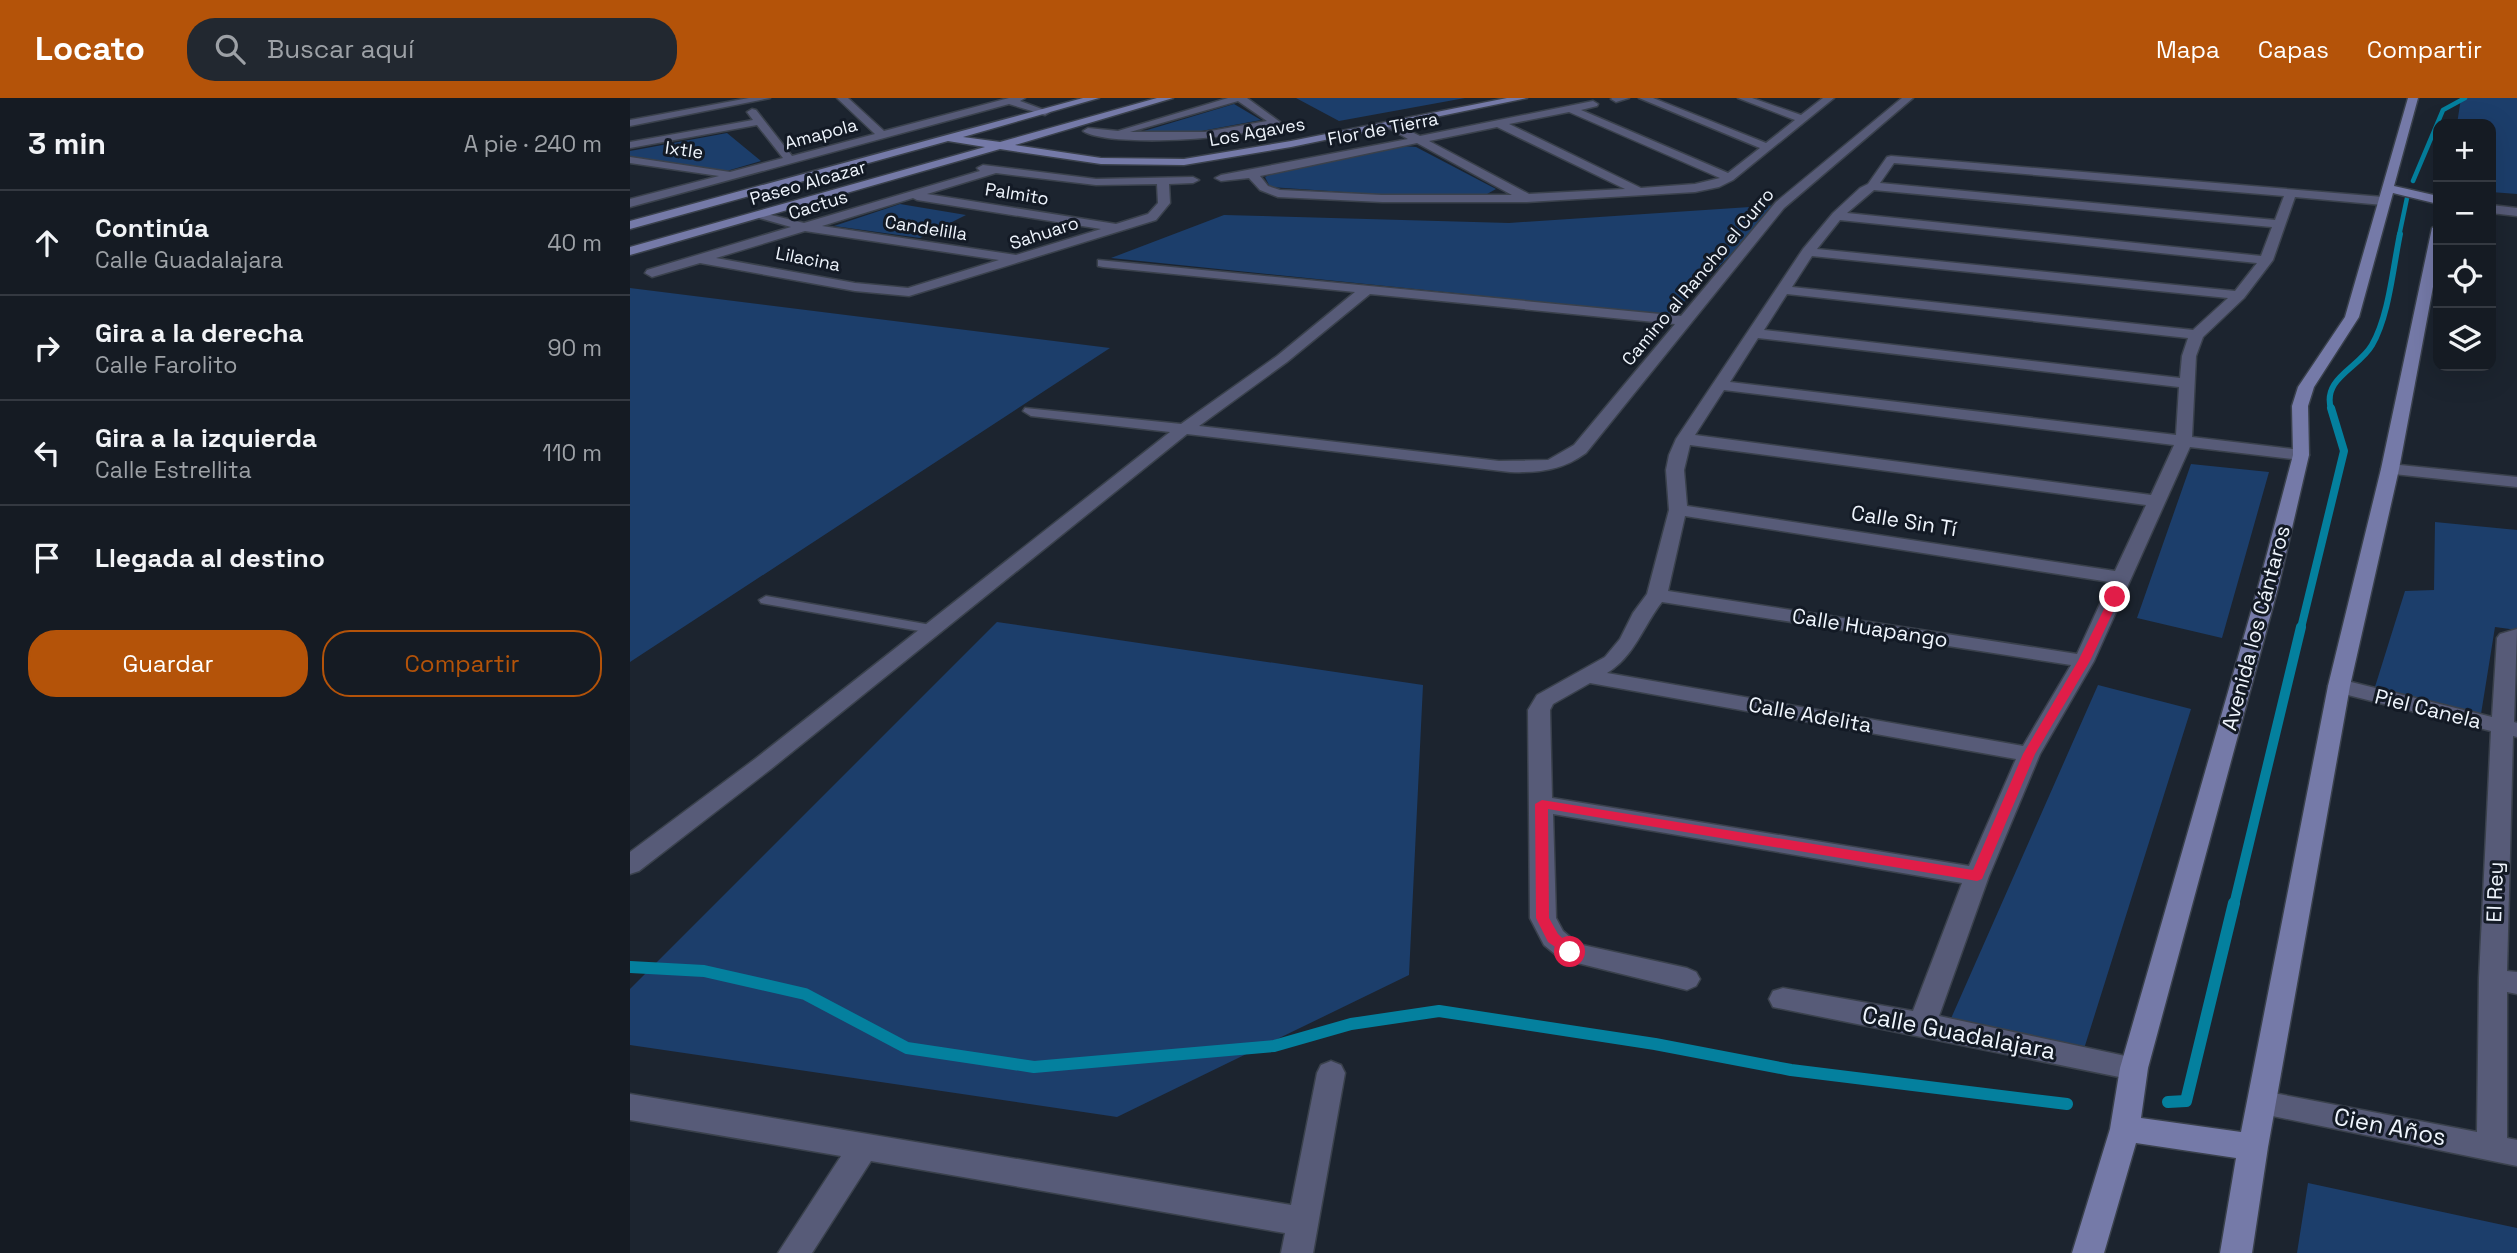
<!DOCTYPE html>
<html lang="es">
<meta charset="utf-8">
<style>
body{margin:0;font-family:"Space Grotesk",sans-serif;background:#222830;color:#f1f3f6}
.controls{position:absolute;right:21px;top:21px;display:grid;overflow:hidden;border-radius:14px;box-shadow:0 7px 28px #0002}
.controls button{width:63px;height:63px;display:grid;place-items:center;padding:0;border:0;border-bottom:2px solid #343941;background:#151b23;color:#f1f3f6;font:35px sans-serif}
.stop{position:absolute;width:21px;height:21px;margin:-16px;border:5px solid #e11d48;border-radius:50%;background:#fff}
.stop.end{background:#e11d48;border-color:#fff;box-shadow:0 2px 7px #0008}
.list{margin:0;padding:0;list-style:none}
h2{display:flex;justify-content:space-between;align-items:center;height:91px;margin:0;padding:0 28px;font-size:30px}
h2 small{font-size:23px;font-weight:400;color:#9da1a6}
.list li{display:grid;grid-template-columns:46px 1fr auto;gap:21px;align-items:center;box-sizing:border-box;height:105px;padding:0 28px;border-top:2px solid #343941}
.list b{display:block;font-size:26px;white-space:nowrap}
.list p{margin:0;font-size:23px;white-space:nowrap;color:#9da1a6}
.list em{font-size:23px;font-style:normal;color:#9da1a6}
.actions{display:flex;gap:14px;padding:21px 28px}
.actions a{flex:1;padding:16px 0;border:2px solid #b45309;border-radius:28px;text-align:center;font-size:24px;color:#b45309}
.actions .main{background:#b45309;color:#fff}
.icon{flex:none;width:38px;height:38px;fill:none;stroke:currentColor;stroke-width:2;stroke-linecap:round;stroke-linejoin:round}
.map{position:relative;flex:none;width:1887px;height:1155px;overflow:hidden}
header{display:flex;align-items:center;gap:42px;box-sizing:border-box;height:98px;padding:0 35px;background:#b45309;color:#fff}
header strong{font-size:33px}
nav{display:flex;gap:38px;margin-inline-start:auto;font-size:24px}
.search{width:490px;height:63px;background:#222830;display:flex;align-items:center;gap:18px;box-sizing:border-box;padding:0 24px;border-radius:28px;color:#9da1a6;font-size:26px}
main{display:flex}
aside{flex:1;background:#151b23}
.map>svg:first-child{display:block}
</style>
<header>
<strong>Locato</strong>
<div class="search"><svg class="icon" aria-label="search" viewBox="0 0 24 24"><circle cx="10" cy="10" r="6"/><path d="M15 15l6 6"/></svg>Buscar aquí</div>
<nav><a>Mapa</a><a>Capas</a><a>Compartir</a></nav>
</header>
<main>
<aside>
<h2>3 min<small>A pie · 240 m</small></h2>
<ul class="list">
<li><svg class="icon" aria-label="ahead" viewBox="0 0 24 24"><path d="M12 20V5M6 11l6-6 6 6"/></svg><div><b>Continúa</b><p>Calle Guadalajara</p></div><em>40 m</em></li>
<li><svg class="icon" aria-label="right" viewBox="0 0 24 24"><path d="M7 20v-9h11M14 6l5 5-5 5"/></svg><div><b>Gira a la derecha</b><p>Calle Farolito</p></div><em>90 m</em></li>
<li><svg class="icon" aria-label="left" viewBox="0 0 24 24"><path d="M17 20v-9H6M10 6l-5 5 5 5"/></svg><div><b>Gira a la izquierda</b><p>Calle Estrellita</p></div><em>110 m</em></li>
<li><svg class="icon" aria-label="arrive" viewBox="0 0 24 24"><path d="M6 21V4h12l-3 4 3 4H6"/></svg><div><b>Llegada al destino</b></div></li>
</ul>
<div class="actions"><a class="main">Guardar</a><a>Compartir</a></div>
</aside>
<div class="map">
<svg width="1887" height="1155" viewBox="0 0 1887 1155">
<rect width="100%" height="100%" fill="#1c242f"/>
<path fill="#1c3e6b" d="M666,0H835L709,23Z
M1831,0H1887V96L1861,94V26H1827Z
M604,6L631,22L555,36L516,35L514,33Z
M97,35L131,63L83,77L0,66V53Z
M772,48L786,49L866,91L857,96L757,97L640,89L635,79L641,76Z
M270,106L336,117L290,140L204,128Z
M1150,107L1041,217L481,160L594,117L879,125Z
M0,190L480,250L0,564Z
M1561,366L1639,374L1592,540L1507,520Z
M1805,424L1887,432V532L1865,529L1851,616L1744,592L1775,493L1804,492Z
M367,524L793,587L779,877L487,1019L0,947V891Z
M1468,587L1561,611L1453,954L1319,925Z
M1678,1085L1887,1130V1155H1667Z"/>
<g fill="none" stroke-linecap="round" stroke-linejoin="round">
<path stroke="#04809e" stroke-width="4.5" d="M1783,83L1813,12L1835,0
M1769,138L1777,100"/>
<path stroke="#04809e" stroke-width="6" d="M1701,311C1692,280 1729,270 1742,247C1759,218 1763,169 1770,136"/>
<path stroke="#04809e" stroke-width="8" d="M1671,530L1714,353L1701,310"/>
<path stroke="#04809e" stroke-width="10" d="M1604,807L1671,529"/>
<path stroke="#04809e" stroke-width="12" d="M0,869L74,873L175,896L277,950L404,969L644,948L721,926L809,913L1025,946L1161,972L1437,1006
M1538,1004L1556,1003L1604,805"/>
<defs>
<path id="lane" d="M136,498L301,527L308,531L301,535L131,505L129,502Z"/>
<path id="street" d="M119,0H140L0,28V22Z
M207,0H218L254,33L379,0H395L390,3L420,14L415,17L379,6L0,109V101L89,78L0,65V59L100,74L153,60L127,27L0,50V44L123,22L117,14L122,11L126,12L162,58L245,36Z
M598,0H617L650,24C625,42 478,50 453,33L458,30L488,33ZM608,3L637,23L575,34H500Z
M999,0L986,4L981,1L982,0Z
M1009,0H1023L1136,45L1165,22L1108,0H1122L1171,17L1193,0H1204L1103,82L1089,89L1065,94L897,104H752L648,99L630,92L619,80L591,83L585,80L591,77L778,41L757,29V25L761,24L790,38L963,3L968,6L967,8L951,12L1098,75L1130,50ZM939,14L1090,80L1065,86L1011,90L879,26ZM867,29L995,91L899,96L799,43ZM787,45L882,97H752L650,92L638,88L630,78Z
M1272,0H1283L1154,110L956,355C933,372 909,375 880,374L557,336L141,671L9,773L0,776V754L125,661L540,334L401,318L393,313L395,310L551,326L647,258L725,194L473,169L468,168V162L1051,218L1146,104ZM740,196L1045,226L944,347L918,362L869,363L569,328L657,264Z
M1261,58L1753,99L1759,103L1753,107L1665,99L1643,162L1614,200L1573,239L1566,258L1562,339L1671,352L1679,357L1671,362L1560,349L1464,563L1410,656L1359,778L1309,918L1514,962L1518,970L1514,978L1504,982L1143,909L1139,901L1143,893L1153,890L1283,913L1332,785L923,716L926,820L933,833L948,846L1057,870L1066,874L1070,881L1066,888L1057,892L931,861L914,847L900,820L898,612L907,597L975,559L990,541L1003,515L1017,496L1039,412L1036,372L1039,357L1046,341L1173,151L1203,115L1230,90L1238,86L1257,59ZM1264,65L1654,98L1645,122L1250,85ZM1244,92L1642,129L1631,158L1217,115ZM1210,122L1627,165L1605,193L1187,151ZM1182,158L1598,200L1563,232L1162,189ZM1157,196L1558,240L1552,258L1550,280L1134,232ZM1128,240L1549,289L1546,337L1100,284ZM1094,292L1544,347L1521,397L1065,337ZM1060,347L1516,407L1485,473L1057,408L1054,372ZM1055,418L1480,484L1447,556L1038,493ZM1032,504L1441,567L1393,648L977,575C1005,558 1013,528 1032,504ZM960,585L1386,661L1339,768L922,700L920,612L923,606Z
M353,67L466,81L563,79L569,82L563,85L539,86L540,105L526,122L279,198L225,193L70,165L22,179L15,175L17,172L161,129L129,120V114L174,125L350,73L347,70ZM366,75L466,87L527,86L528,105L518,116L486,126L297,96ZM283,100L287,102L471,131L386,157L192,128ZM175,133L369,162L278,190L225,185L86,160Z
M1861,107L1887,110V118L1861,115Z
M1760,366L1887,379V389L1754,375L1751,371Z
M1887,531L1884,624L1887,625V639L1883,638L1877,873L1887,874V896L1877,894V1040L1887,1042V1068L1623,1014L1618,1005L1623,996L1633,993L1847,1034L1849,880L1861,633L1702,593L1698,588L1702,583L1709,581L1862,619L1867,540L1870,536Z
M701,963L711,967L715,975L683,1155H651L655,1135L241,1063L182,1155H148L211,1058L0,1022V996L661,1107L687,975L691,967Z"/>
<path id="secondary" d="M453,0H469L333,39L370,44L527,0H543L385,47L471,60L554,61L661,43L877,0H897L661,49L554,67L471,66L370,51L0,157V149L355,49L318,43L0,131V123Z
M1778,0H1788L1764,88L1808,98V106L1763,95L1729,219L1684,289L1678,308L1679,357L1649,486L1518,970L1511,1020L1611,1034L1698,588L1751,371L1802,130L1808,126V162L1769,371L1720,588L1638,1049L1622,1155H1590L1606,1060L1506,1045L1474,1155H1442L1480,1031L1490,970L1629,486L1663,357L1662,308L1668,289L1715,219Z"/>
</defs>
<use href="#lane" stroke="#3a414c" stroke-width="3"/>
<use href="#street" stroke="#3a414c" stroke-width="3"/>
<use href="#secondary" stroke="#3a414c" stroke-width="3"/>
<use href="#lane" fill="#575b78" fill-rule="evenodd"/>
<use href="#street" fill="#575b78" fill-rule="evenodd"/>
<use href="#secondary" fill="#757aa8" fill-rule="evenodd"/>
</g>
<path fill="#e11d48" d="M1485,496L1490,499L1460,563L1405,656L1352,781L1347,783L918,711L919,820L928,836L947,854L940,859L918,844L906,820L905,706L912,702L1343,772L1393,656L1448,563L1480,499Z"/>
<g text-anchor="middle" stroke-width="6" stroke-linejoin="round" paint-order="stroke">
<g font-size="18" fill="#eff5fd" stroke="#131a25">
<text transform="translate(753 31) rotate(-11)" y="6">Flor de Tierra</text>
<text transform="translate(627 34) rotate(-10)" y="6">Los Agaves</text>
<text transform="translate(191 36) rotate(-15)" y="6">Amapola</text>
<text transform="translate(54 52) rotate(8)" y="6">Ixtle</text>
<text transform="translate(178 85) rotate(-16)" y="6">Paseo Alcazar</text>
<text transform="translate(387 96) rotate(9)" y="6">Palmito</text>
<text transform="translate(188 107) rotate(-17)" y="6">Cactus</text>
<text transform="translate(296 130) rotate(9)" y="6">Candelilla</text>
<text transform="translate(414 135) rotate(-18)" y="6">Sahuaro</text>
<text transform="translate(178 161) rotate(11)" y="6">Lilacina</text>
<text transform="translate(1068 179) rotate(-50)" y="6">Camino al Rancho el Curro</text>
</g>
<g font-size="21" fill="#eff5fd" stroke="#131a25">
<text transform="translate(1274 423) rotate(9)" y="7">Calle Sin Tí</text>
<text transform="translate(1240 530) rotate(9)" y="7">Calle Huapango</text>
<text transform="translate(1626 530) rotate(-75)" y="7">Avenida los Cántaros</text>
<text transform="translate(1798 611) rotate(14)" y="7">Piel Canela</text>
<text transform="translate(1180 617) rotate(10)" y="7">Calle Adelita</text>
<text transform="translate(1865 794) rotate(-88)" y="7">El Rey</text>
</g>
<g font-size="24" fill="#eff5fd" stroke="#131a25">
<text transform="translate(1329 935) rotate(11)" y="8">Calle Guadalajara</text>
<text transform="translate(1760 1029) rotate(11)" y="8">Cien Años</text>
</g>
</g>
</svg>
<div class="controls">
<button>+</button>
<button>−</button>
<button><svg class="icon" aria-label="locate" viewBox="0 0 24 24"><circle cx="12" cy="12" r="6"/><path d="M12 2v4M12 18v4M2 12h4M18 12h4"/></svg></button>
<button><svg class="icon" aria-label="layers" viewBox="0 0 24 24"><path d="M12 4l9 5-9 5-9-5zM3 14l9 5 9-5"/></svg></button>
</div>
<div class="stop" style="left:940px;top:854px"></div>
<div class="stop end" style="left:1485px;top:499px"></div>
</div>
</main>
